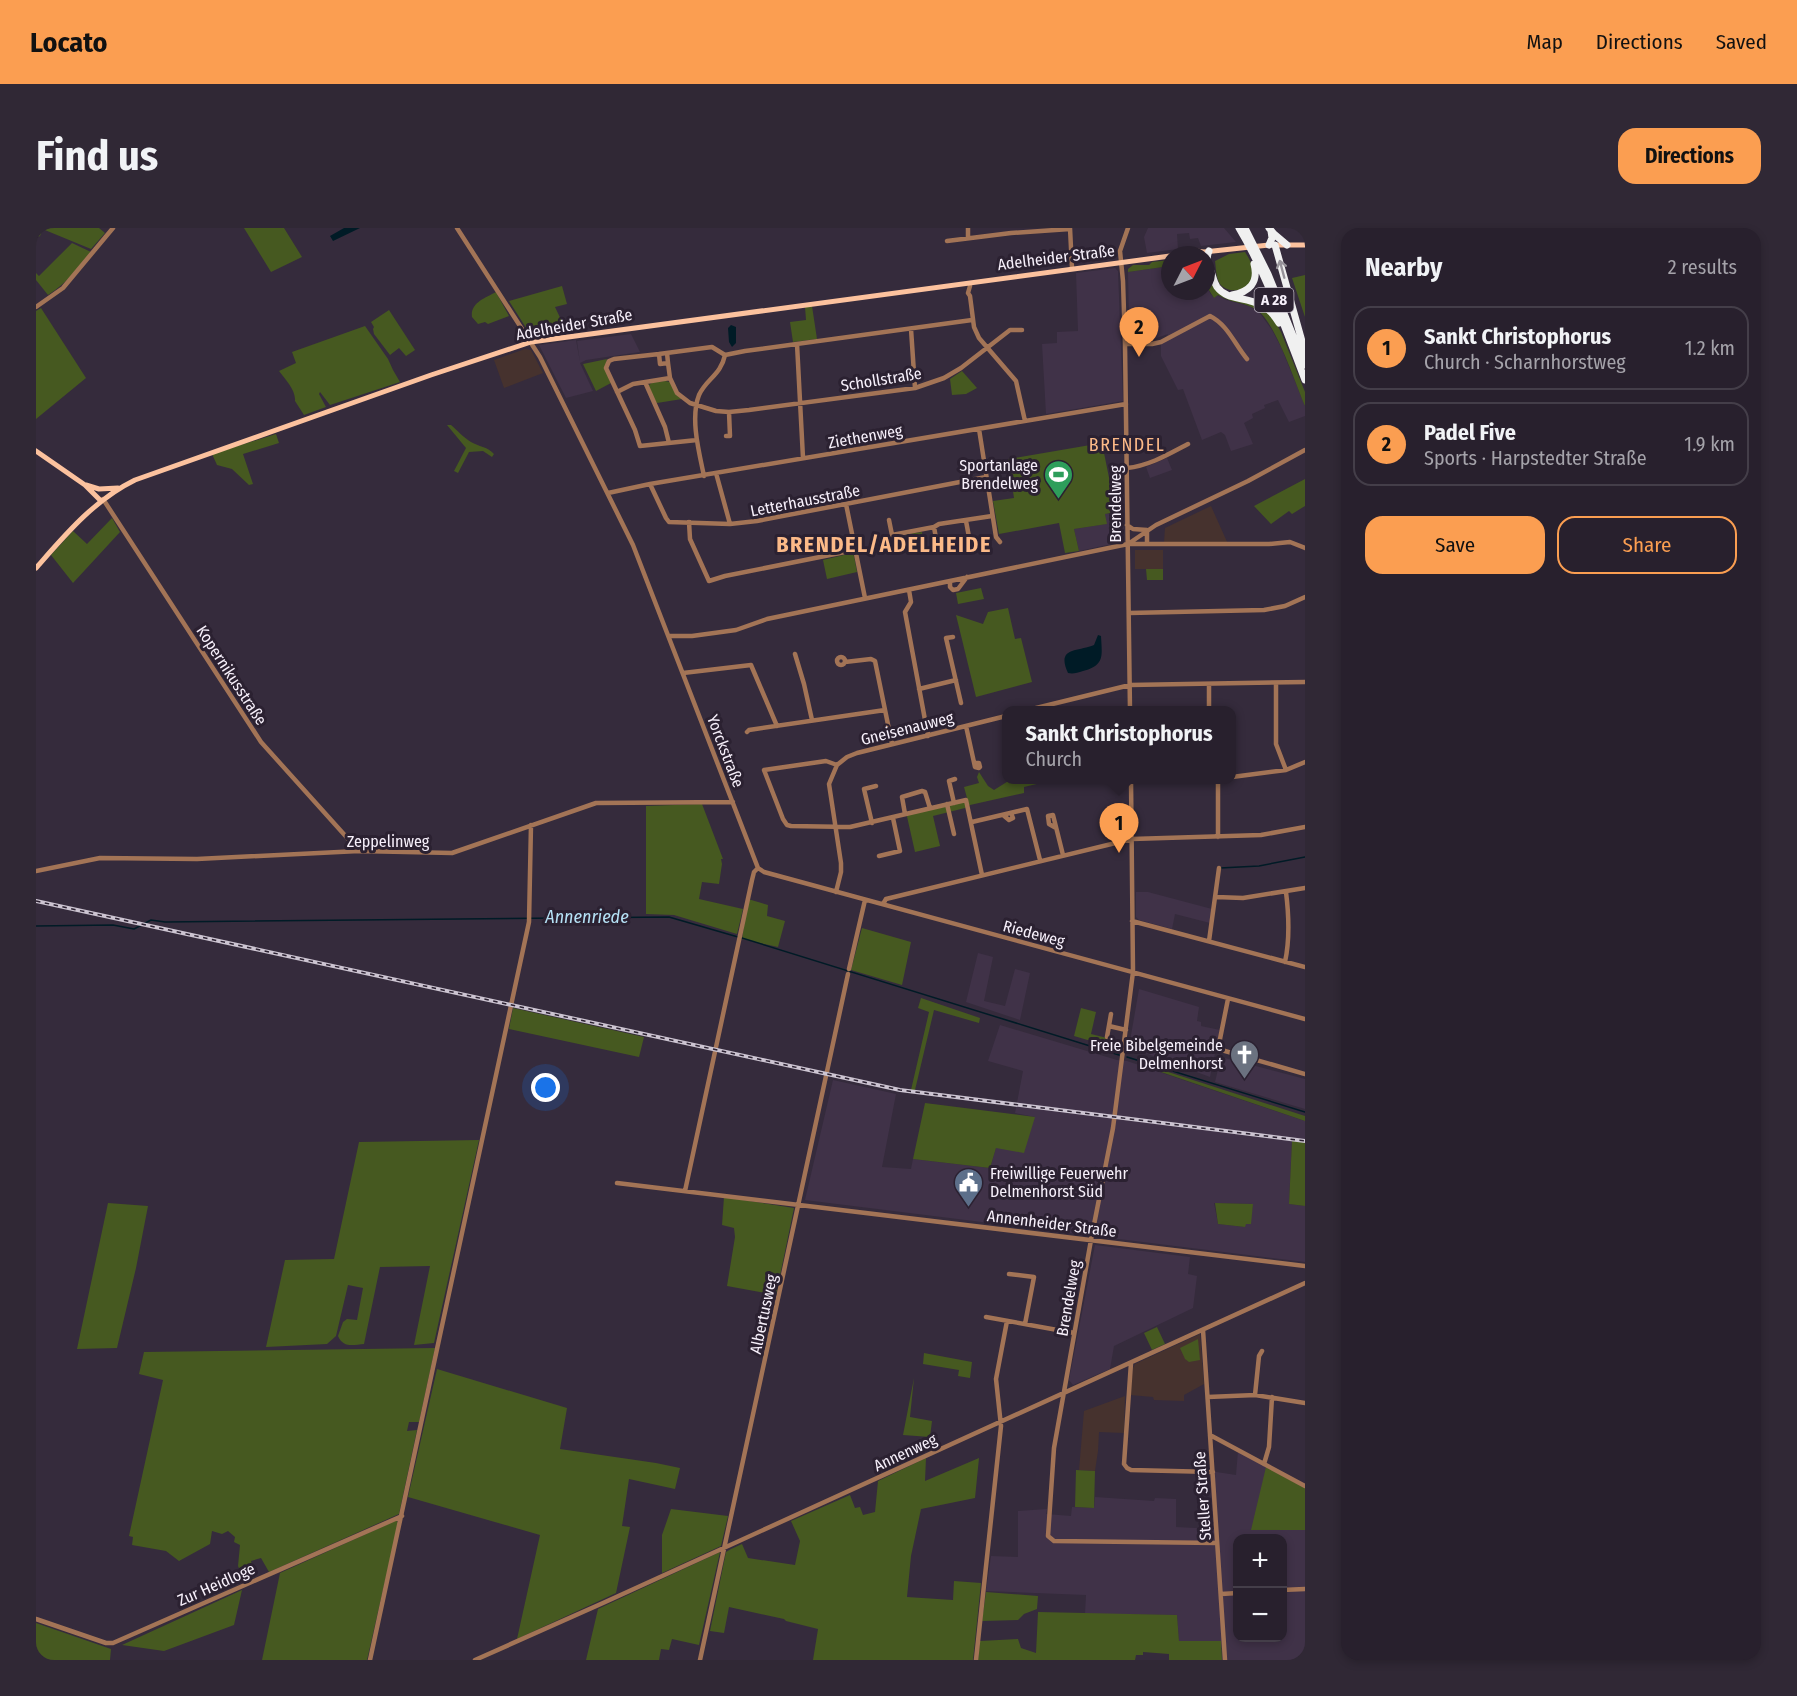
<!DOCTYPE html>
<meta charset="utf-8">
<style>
body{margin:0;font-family:"Fira Sans Condensed",sans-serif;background:#302835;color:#f1f3f6}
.controls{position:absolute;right:18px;bottom:18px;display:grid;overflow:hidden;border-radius:12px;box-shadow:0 3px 9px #0003}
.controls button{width:54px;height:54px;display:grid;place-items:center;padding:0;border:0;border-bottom:2px solid #443e49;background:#28202d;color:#f1f3f6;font:30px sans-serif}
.compass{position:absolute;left:1125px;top:18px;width:54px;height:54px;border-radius:50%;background:#28202d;box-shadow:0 3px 9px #0003;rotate:48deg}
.you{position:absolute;left:510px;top:860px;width:21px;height:21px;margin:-15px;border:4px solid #fff;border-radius:50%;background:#1a73e8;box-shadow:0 0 0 9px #1a73e833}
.badge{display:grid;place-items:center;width:39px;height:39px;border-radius:50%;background:#fb9e51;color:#111;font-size:20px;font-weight:700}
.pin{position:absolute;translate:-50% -50px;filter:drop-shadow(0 2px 3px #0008)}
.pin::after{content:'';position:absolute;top:32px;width:21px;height:18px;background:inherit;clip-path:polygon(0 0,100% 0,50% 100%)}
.popup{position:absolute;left:966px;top:478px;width:234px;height:78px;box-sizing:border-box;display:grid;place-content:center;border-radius:12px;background:#28202d;filter:drop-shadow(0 2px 4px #0005);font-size:20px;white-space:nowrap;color:#a5a3aa}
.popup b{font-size:22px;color:#f1f3f6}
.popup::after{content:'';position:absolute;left:50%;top:100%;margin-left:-12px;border:12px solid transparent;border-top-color:#28202d}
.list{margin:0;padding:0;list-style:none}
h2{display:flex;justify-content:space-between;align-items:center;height:78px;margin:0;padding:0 24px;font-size:26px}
h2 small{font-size:20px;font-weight:400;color:#a5a3aa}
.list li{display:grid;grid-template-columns:39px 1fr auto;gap:18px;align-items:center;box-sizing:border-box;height:84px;margin:0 12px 12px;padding:0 12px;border:2px solid #443e49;border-radius:18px}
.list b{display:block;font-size:22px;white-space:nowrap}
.list p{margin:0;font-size:20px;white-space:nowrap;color:#a5a3aa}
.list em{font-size:20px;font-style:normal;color:#a5a3aa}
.actions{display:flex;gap:12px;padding:18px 24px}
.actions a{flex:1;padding:14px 0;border:2px solid #fb9e51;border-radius:18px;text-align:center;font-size:21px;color:#fb9e51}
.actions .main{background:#fb9e51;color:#111}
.map{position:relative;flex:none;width:1269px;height:1432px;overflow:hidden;border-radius:18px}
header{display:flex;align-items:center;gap:36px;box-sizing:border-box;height:84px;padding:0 30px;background:#fb9e51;color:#111}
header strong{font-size:28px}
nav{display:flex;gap:33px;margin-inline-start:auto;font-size:21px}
.intro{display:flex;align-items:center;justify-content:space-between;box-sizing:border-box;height:144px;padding:0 36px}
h1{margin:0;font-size:42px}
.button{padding:15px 27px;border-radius:18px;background:#fb9e51;color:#111;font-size:21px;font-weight:700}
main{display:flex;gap:36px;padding:0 36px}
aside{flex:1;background:#28202d;border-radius:18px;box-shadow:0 3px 9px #0003}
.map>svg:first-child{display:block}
</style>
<header>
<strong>Locato</strong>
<nav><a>Map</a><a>Directions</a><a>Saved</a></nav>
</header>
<div class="intro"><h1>Find us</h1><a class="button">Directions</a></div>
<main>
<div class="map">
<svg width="1269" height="1432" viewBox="0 0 1269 1432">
<rect width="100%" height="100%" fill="#352b3c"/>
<path fill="#403248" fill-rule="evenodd" d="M1112,0H1188L1200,14L1165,18L1162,10L1154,11L1153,5L1141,6L1142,21L1111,25L1108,9Z
M1134,38V63H1170V54L1174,65L1178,70L1181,67L1190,72L1213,78L1223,84L1236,102L1245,119L1269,178V188L1253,194L1242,172L1228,177L1229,180L1216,186L1217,190L1208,195L1217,216L1195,223L1189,207L1185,204L1166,212L1147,161L1142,162L1125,128V117L1132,106L1115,112L1108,111L1106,92L1093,94L1092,44Z
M1079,40L1082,43L1087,173L1010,186L1006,116L1021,115V104L1042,103L1040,45Z
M595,106L604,124L550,132L544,135L557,163L530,170L503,117L540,112L544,134L541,113Z
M1131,230L1136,242L1114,250L1110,239Z
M1088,284L1087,311L1085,314L1043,323L1038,301L1070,296L1069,286Z
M1100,664H1112L1176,681L1174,695L1139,686L1136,701L1103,692L1100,689Z
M942,725L957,729L948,773L969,778L979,741L994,745L984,792L930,774Z
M1103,761L1163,779L1161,793L1165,794V798L1184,802L1174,849L1093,819Z
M964,797L1081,832L1091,833L1269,893V912L1245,911L1256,913L1253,976L1269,978V1034L769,972L797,852L860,866L846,939L875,941L877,931L954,940L960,920L999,889L979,885L987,843L952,833ZM1178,975L1217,976L1214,996H1209V999L1182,996Z
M1185,829L1269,851V881L1179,854Z
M1059,1017L1154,1029L1152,1046L1161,1048L1157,1080L1078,1118L1074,1141L1037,1157L1033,1152Z
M1202,1223L1230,1239L1266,1301L1269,1302V1432H1186L1185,1413H1143L1141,1387L1049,1386L1050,1367L950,1363L955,1328L982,1329V1283L1011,1281L1010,1286L1035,1288L1036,1279L1058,1280L1059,1269L1118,1273L1119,1270L1140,1271V1299L1178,1301L1174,1243L1200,1247ZM1202,1310H1246V1410H1202Z"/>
<path fill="#46322e" d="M489,121L495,122L507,145L468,160L458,132Z
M1175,278L1192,316L1128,314L1129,300Z
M1099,322H1127V341H1099Z
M1164,1106L1168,1156L1148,1167V1173L1118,1172L1117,1169L1094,1167L1097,1140L1099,1136Z
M1089,1168L1088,1205L1063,1204L1062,1223L1059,1243L1043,1242L1048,1183Z"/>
<path fill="#465920" d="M0,0H63L69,5L55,21L4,0L6,3L4,8L0,10Z
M208,0H248L266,29L235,44Z
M36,15L55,24C42,40 30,56 12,67L0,52V45L3,48Z
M1209,24C1214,32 1220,42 1217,51C1212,64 1192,66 1184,56C1180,50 1180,40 1179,33L1193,26Z
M1134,32V38L1092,44V41L1097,37H1113L1116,34Z
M1170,44L1179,60L1226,79L1237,90L1245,104L1269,164V178C1259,155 1240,95 1221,82C1209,74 1194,75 1182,67L1178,70L1171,59Z
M1269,47V89L1256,50Z
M526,58L531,76L519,79L530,102L499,108L494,106L473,73Z
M460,64L473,88L452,96L449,94L442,96L436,89C434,75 449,70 460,64Z
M776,78L781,111L757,114L754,94L770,92L769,79Z
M5,80L50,150L0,191V83Z
M353,82L379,122L370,128L363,120L354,127L338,106L337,101L338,99L335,94Z
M329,98L352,131L357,142L364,154L294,177L284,164L283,166L290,179L268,187L259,173C260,162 249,151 243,143L260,135L256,124Z
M571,131L569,140L575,155L560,163L547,136Z
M926,143L941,160L930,166L916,167L914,151Z
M629,153L634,154L646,171L621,175C618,172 613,161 613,157L617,154Z
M411,197H415C421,202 428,210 435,214C443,219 451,218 458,226L456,229L447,223L433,224L422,245L418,243L430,220Z
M240,206L243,215L207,226L217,256L213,257L196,241L181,237L176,226Z
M1066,215L1080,284L1069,286L1071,296L1038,301L1043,323L1029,325L1023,295L963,306L957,273L978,270L972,231Z
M1269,251V278L1256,286L1253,283L1235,296L1218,278Z
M76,290L84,304L37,355L15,327L37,303L51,316Z
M886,304L887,313L869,316L868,311L871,306Z
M816,325L818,328L821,344L791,351L787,332Z
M1110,341H1127V352H1111Z
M945,360L948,371L922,376L920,365Z
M972,380L979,411L985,410L996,454L940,469L920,387L947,396L952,384Z
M943,544L952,558L958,562L974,552H1004L1005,555L988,559V565L934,577L929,580L897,588L904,618L879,624L870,584L931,570L928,559L943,555L941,549Z
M666,576L687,631H685L686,636L683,656L666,654L663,671L707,681L701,706L638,687L610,686V578Z
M712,671L732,677L731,688L749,693L742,719L706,711Z
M826,700L875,714L866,757L815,742Z
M885,770L944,790L943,795L898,782L879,862H875L893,784L882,780Z
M477,780L608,809L603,829L473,801Z
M1045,780L1060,784L1055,806L1087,814L1082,821L1038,808Z
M1123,841L1269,888V893L1119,842Z
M889,875L999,889L988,925L960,920L954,940L877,931Z
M443,912L398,1115L378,1117L394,1038L344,1039L328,1116C317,1117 307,1120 302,1108L307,1094L311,1091L321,1092L327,1060L312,1057L300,1108L291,1116L230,1119L249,1032L298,1031L323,914Z
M1256,913L1269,914V978L1253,976Z
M688,969L758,980L740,1067L691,1058L699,1009L698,1000L686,997Z
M72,975L112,978L100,1040L81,1120L41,1121Z
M1179,975L1217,976L1215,996H1210L1209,999L1182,996Z
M1121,1099L1129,1116L1116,1122L1108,1105Z
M1162,1111L1164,1132L1153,1134L1149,1131L1144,1120Z
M399,1120L383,1194H373L371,1203L381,1202L363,1286L233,1344L225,1330L215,1333L218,1349L209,1354L202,1338L204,1317L198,1314L199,1309L192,1303L186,1306L176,1303L174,1316L143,1333L130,1323L96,1317L97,1309L93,1308L127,1152L103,1146L108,1124Z
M888,1125L936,1134L934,1150L922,1148L923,1142L887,1136Z
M401,1141L531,1180L524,1221L620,1235L644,1240L639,1261L593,1251L586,1298L594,1299L580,1365L481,1411L504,1307L372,1269Z
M878,1150L874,1189L896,1193L894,1209L867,1207Z
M890,1230L889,1253L943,1230L939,1270L885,1281L875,1328L871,1369L917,1372L918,1353L945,1355L937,1432H777L782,1401L750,1393L748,1391L693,1379L688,1405L674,1403L690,1324L695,1321L706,1316L712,1330L759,1337L764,1313L755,1293L814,1267L819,1280L824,1279L827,1287L839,1284L842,1253Z
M1230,1239L1269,1260V1302H1215Z
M1040,1242L1059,1243L1058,1280L1039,1279Z
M635,1281L692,1288L685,1318L626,1345V1307Z
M359,1293H361L362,1296L331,1432H226L244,1345Z
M684,1324L663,1417L636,1411L633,1422L625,1421L623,1432H550L562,1381Z
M206,1362L198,1397L128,1423L86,1417Z
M950,1364L1002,1368L1001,1381L988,1386L982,1392L946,1393Z
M1002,1384L1141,1387L1143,1413H1185L1186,1432H1133V1426L1107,1424V1427H1100L1099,1432H942L944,1413L982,1411L985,1420L1000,1425Z
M0,1395L75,1421L74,1432H0Z"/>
<path fill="#001b26" d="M308,0H324L297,13L294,8Z
M695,97L700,99V115L696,119L693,114L692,100Z
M1062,407L1065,408C1066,428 1069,437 1047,443C1041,445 1037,446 1032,445C1020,419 1041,424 1058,417Z"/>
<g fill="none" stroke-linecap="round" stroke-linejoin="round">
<path stroke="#001b26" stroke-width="1.5" d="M1184,640L1223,638L1269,629
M0,698L77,697L98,701L115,692L129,694L633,689L702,709
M706,710L1083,827
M1091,829L1269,884"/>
<path stroke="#a37456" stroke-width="4.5" d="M421,0L504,129L597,317L722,640
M932,0V10
M1034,0L1036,40
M1092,0L1084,23L1087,53L1089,116L1094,482
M911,13L975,5L1034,1
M934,58L932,65L934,68L938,99L943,110L980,153L989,193
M0,79L27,60L77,0
M875,101L879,160
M761,116L767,230
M1089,116H1116L1125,114L1174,88C1192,97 1199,117 1211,131
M631,125L632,135L624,136L623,126L676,119L689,127C685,147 670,151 663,167C654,190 663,224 668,248
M623,126L578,131L573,133L570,140L599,202L604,218L661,212
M689,127L709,123L936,92
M632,135L634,150L641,165L654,175L680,183L693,184L713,182L879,160L908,150L925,140L974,102H986
M609,154L629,199L633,215
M581,164L597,156L634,150
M943,201L960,309L964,314
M690,208H694L693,184
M1091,240C1113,238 1133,226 1152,216
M680,245L694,296
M614,256L630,290L633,294L694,296L721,293L950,249
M572,265L614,256L1090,176
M67,271L225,514L323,623
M810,276L829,370
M853,292L856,307L898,299L903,296L956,288
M930,293L933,309
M653,294L654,311L673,353L689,348L819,322
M1091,297L1097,301L1111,302V316
M898,299L901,316
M1092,316L1120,297L1212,253L1269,222
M914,353V359L917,362L922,361L931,349
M873,362L875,374L869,384L892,508
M1093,385L1228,382L1249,378L1269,369
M633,408H656L700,402L731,391L1092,316H1233L1254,314L1269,320
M917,409L910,410L925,475
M759,426L768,456L776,492
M801 433a4 4 0 1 1 8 0a4 4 0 1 1-8 0Z
M809,434L835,431L839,433L856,516
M647,445L715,437L741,498
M1240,455V516L1250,542
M1173,456V482
M883,461L920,452
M992,482L1094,457L1269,454
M930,498L939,539L943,540L944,539L943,535H940
M711,504L713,502L849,482
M801,537L790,533L728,542L747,591L751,597L755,598L814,599L930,572L946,647
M1196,549L1250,542L1269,534
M1095,552L1097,744L1077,900L1055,1012L1018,1220L1012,1308L1018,1313L1181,1315
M1182,552V609
M918,575L913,553L919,551
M911,576L918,606
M869,586L866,569L886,563L889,564L894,580
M967,587L973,592L977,590L975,585
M936,594L991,581L1004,632
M836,595L828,561L840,558
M1020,600L1013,596L1012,588L1017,587L1027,627
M843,628L864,623L857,590
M722,640L728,644L1269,791
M0,643L64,630L161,631L323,623L416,625L560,575L697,574
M800,664L805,644V635L793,556L801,537L811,529L821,525L970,488
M1180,669L1207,670L1269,660
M847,676L850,671L1096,611L1225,607L1269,599
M1096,693L1269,739
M1173,713L1183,640
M1249,734C1254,711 1253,688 1250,664
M813,741L829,672
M1192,771L1182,821L1269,846
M1073,798L1090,802
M1071,809L1075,786
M581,955L1269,1038
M649,963L716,652L718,644L722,640
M973,1046L998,1049L989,1096
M950,1089L1038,1105
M1167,1102L1189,1432
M1095,1135L1088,1236L1091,1240L1095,1242L1177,1244
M1219,1167L1223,1128L1226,1123
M1172,1169L1219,1167L1269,1175
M1174,1207L1269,1258
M1228,1236L1233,1219L1236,1169
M1246,1362L1269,1361
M1185,1366L1202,1365
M0,1391L70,1415H77L366,1288
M334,1432L493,694L495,597
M439,1432L567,1375L1269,1055
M664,1432L812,746
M940,1432L965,1198L960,1151L971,1093"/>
<path stroke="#fcc29e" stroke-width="5" d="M1136,27L1160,23L1168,24L1233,17H1269
M0,223L49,257L65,273
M50,257L63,261L82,260
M0,340C29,307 58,272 99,252L395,147L495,114L1134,28"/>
<path stroke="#f0f0f0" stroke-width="7" d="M1203,0C1231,47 1249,100 1269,152
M1209,0L1232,46L1269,137
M1233,0L1238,6L1251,17
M1233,17L1236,10L1235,3
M1239,17L1269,124
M1173,23C1170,30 1171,34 1174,41C1177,47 1177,53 1181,59C1195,78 1224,62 1243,95
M1196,67C1213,64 1223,55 1218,36"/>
<defs>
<path id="rail" d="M0,673L864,862L1269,913"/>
</defs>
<use href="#rail" stroke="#ccc4d1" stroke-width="4"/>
<use href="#rail" stroke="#2b2131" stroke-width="1.5" stroke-dasharray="4.5" stroke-linecap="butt"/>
</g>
<defs><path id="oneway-shaft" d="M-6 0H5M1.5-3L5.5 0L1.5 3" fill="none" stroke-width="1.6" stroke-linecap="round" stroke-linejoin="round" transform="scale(1.5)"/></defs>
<use stroke="#97939a" href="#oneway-shaft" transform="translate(1246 41) rotate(-105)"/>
<defs>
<symbol id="stadium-pin" viewBox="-11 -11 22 30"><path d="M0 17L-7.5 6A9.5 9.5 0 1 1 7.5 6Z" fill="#2e9e5b" stroke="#2b2131"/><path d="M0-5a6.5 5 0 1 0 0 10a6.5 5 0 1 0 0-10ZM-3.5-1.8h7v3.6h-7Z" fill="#fff"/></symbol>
<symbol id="church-pin" viewBox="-11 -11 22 30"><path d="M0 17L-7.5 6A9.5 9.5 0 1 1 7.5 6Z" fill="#6b7280" stroke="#2b2131"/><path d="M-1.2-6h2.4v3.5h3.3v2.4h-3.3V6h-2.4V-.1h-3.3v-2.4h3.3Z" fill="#fff"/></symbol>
<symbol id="civic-pin" viewBox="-11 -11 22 30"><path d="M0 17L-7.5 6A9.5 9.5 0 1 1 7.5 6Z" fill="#5c6f8a" stroke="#2b2131"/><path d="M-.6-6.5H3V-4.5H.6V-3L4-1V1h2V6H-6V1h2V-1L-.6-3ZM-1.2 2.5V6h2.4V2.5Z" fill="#fff"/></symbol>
</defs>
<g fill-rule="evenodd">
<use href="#stadium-pin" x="1006" y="230" width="33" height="45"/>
<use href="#church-pin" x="1192" y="810" width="33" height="45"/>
<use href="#civic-pin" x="916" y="938" width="33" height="45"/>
</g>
<g text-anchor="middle" stroke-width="6" stroke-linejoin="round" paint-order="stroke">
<rect fill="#2b2131" stroke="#bab2be" stroke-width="1.5" x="1218.5" y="60" width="39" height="24" rx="4.5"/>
<g font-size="15" font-weight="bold" fill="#f7f0fb">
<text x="1238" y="77">A 28</text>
</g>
<g font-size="16" fill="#f7f0fb" stroke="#2b2131">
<text transform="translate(1020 29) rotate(-7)" y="6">Adelheider Straße</text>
<text transform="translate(538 96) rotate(-10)" y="6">Adelheider Straße</text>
<text transform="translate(845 151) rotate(-9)" y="6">Schollstraße</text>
<text transform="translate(829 208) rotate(-10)" y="6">Ziethenweg</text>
<text transform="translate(769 272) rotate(-11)" y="6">Letterhausstraße</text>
<text transform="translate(1079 276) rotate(-90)" y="6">Brendelweg</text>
<text transform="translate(196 447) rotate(57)" y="6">Kopernikusstraße</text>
<text transform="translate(871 500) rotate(-14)" y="6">Gneisenauweg</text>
<text transform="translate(690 523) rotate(69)" y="6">Yorckstraße</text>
<text x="352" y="619">Zeppelinweg</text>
<text transform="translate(998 705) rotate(15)" y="6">Riedeweg</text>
<text transform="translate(1016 995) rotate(7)" y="6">Annenheider Straße</text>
<text transform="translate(1032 1070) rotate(-80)" y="6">Brendelweg</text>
<text transform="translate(727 1086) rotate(-78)" y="6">Albertusweg</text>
<text transform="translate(869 1224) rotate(-25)" y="6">Annenweg</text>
<text transform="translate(1166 1268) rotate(-94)" y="6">Steller Straße</text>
<text transform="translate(180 1356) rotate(-24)" y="6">Zur Heidloge</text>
</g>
<g font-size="16" fill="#f7f0fb" stroke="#2b2131" text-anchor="end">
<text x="1002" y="243">Sportanlage<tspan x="1002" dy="18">Brendelweg</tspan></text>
<text x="1187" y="823">Freie Bibelgemeinde<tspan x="1187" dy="18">Delmenhorst</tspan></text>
<text x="954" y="951" text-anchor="start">Freiwillige Feuerwehr<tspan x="954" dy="18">Delmenhorst Süd</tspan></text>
</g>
<g font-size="18" letter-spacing="1.5" fill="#fcba88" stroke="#2b2131">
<text x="1091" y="223">BRENDEL</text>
</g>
<g font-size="18" font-style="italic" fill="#b5e1f5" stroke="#2b2131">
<text x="551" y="695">Annenriede</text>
</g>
<g font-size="22" font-weight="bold" letter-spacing="1.5" fill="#fcba88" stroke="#2b2131">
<text x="848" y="324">BRENDEL/ADELHEIDE</text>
</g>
</g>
</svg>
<div class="controls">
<button>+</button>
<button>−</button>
</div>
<svg class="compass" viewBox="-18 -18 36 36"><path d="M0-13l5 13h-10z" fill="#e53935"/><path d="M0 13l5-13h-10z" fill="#a5a3aa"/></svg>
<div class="you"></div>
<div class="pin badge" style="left:1083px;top:625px">1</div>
<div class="popup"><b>Sankt Christophorus</b>Church</div>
<div class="pin badge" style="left:1103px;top:129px">2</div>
</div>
<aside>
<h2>Nearby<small>2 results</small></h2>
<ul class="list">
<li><span class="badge">1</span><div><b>Sankt Christophorus</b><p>Church · Scharnhorstweg</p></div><em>1.2 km</em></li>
<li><span class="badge">2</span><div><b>Padel Five</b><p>Sports · Harpstedter Straße</p></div><em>1.9 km</em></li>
</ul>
<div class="actions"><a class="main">Save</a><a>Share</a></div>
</aside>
</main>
